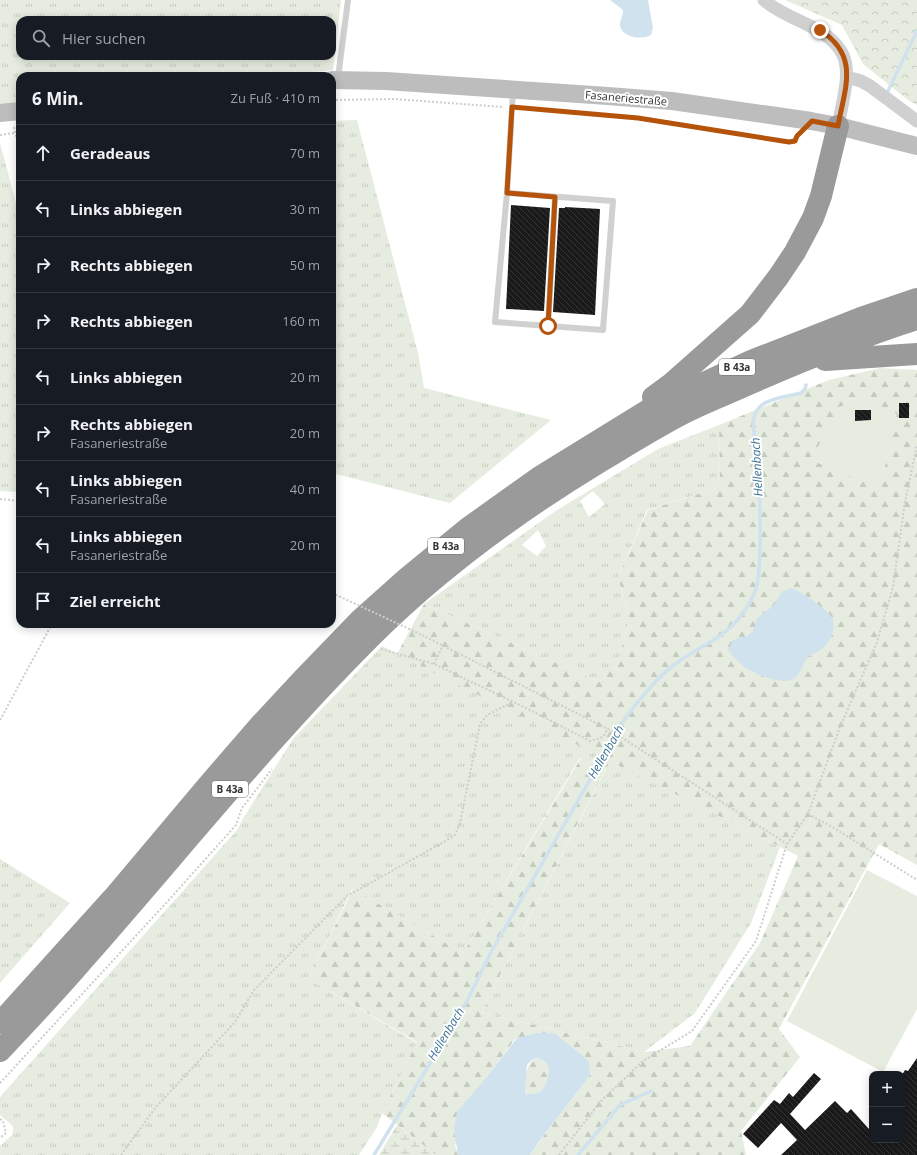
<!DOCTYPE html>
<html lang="de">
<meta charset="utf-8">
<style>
body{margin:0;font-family:"Open Sans",sans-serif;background:#20242c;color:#f1f3f6}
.controls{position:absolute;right:12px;bottom:12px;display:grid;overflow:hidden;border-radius:8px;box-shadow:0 2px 10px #0003}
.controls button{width:36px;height:36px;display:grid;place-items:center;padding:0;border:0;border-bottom:1px solid #363941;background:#171b24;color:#f1f3f6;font:20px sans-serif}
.stop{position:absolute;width:12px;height:12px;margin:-9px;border:3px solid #b45309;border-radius:50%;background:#fff}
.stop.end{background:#b45309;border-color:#fff;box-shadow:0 1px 4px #0008}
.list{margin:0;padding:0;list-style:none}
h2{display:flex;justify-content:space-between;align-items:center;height:52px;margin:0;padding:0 16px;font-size:17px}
h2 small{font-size:13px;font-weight:400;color:#9ea1a6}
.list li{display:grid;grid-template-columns:26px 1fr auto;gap:12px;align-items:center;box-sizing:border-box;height:56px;padding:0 16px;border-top:1px solid #363941}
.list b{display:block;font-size:15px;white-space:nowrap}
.list p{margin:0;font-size:13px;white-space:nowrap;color:#9ea1a6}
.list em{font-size:13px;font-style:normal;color:#9ea1a6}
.icon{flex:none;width:22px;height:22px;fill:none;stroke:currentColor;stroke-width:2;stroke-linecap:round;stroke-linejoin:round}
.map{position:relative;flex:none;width:917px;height:1155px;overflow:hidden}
.search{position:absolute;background:#171b24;box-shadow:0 2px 10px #0003;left:16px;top:16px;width:320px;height:44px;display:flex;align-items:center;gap:10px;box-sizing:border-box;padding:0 14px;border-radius:12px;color:#9ea1a6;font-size:15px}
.panel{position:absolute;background:#171b24;box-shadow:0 2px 10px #0003;left:16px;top:72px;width:320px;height:556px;border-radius:12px}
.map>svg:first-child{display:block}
</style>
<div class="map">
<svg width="917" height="1155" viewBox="0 0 917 1155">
<defs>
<pattern id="grass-tufts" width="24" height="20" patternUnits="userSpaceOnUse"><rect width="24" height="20" fill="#e6ecdf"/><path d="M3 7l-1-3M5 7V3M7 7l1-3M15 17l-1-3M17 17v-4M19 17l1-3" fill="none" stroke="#c6cbc0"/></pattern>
<pattern id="forest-firs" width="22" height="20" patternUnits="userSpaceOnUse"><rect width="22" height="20" fill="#e6ecdf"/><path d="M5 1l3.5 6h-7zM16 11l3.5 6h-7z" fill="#c6cbc0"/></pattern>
<pattern id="wetland-marsh" width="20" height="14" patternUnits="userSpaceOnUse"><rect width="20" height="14" fill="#e6ecdf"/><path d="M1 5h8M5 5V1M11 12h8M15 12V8" fill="none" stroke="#c6cbc0"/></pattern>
<pattern id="park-crowns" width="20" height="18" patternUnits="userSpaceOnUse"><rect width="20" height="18" fill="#e6ecdf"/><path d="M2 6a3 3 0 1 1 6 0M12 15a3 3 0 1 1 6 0" fill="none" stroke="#c6cbc0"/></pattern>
<pattern id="building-back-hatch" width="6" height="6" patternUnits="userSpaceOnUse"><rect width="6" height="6" fill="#1a1a1a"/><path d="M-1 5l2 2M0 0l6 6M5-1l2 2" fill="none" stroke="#333"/></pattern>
</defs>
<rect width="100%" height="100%" fill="#fff"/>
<path fill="url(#grass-tufts)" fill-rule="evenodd" d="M0,0H341L333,70L272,76H20V103L0,105ZM20,20H332V56H20Z
M357,120L418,353L424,388L551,420L450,503L332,473V121Z
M0,143L20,218V492L0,491Z
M719,425L720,487L647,510L618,577L629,619L618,663L599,682L424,604L557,510L658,449ZM593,491L605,504L589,517L580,501ZM538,530L546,546L537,556L522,545Z
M382,646L600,756L596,764L580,758L463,953L352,889L309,979L417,1043L382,1113L377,1127L359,1155H0V1146L13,1134V1126L0,1115V1097L237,830L244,817L293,739Z
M605,758L780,847L751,923L695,1013L644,1052L481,1012L606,769L601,766Z
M0,859L70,903L0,983Z"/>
<path fill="url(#forest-firs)" d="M880,368L917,370V865L879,844L779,1029L800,1057L741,1131L746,1155H530L558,1116L577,1093L590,1075L516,1038L485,1079L455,1145L458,1155H436L382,1113L417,1042L309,979L353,889L463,953L581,758L606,768L481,1012L644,1052L690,1046L760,943L798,856L397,654L424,604L599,682L618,663L629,619L618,577L648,510L720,487L719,425L829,380Z
M538,1058L546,1062L549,1070L546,1084L542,1090L538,1093L525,1094C527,1079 523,1064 538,1058Z"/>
<path fill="url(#wetland-marsh)" d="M397,1125L436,1155H379Z"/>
<path fill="url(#park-crowns)" d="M785,0H917V105L908,100L863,64L842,25Z"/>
<path fill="#e6ecdf" d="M858,400L897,414L880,489L811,460L839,407Z
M867,870L917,896V1009L883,1072L787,1021Z"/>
<path fill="#cfe2ee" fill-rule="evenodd" d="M610,0H648L653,28L651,35C642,40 623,38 620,26C619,20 624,16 623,10Z
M791,588C800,591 829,610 832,618C837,628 830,642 823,648C819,652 813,653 809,656C802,663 802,675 791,680C786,682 781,680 776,680C757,676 740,667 728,650L733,640L747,636L753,631L757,618L773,606L782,592Z
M537,1033H549L555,1034L583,1056L589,1063L590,1075C571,1102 548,1127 530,1155H458L454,1129L457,1112L485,1079L517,1038ZM538,1058L546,1062L549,1070L546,1084L542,1090L538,1093L525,1094L527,1065L532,1060Z"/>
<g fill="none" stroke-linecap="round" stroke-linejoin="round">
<path stroke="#cfe2ee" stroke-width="3.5" d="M888,91L917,31
M374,1155L423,1075L467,1001L491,952L626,717C642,697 659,674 681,660C695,650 711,643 725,632C737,622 748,609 754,594C760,581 759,563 760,549C761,506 758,464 753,422C755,398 782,398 801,393L805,389L806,385
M578,1155L620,1105L651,1091"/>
</g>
<path fill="url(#building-back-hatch)" d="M511,205L550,208L544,311L506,309Z
M565,207L600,209L595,315L553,312L559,208H565Z
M899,403H909V418H899Z
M855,410H871V420L855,421Z
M917,1058V1155H781L797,1140L781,1123L758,1148L743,1134L774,1100L780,1104L789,1093L793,1097L814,1073L821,1079L790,1114L805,1130L835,1101L847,1113L851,1109L868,1128L872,1132V1140H902V1075L905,1070L908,1071Z"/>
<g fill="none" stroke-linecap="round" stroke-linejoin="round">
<path stroke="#cdcdcd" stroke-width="2" stroke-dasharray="2 2" stroke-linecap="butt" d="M332,100L394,99L503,107
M520,108L638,118L789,142L795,141L798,134
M14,127L20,152
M0,135L20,132
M0,499L20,501
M422,635L610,730L787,844
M381,649L434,664L526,708L590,741L603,737L608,728
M434,664L443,645
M0,720L52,624
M808,814L834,828L917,880
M0,1083L167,902L236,825L242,808L272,769
M0,1119L3,1121L6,1133L0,1138
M121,1155L156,1107L235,1022L254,990L347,896L442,843L455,835L460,823L480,724L487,715L513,702
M559,1155L601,1101L643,1061L692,1031L756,941L787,844L808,814L840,727L877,642L893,587L905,502L917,445"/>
<path stroke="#d0d0d0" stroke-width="6" d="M338,78L348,0
M507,193L495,322L603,330L613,201L507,193L513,91
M548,326L555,197"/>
<path stroke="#d0d0d0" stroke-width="13" d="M764,0C776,11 792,17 806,24C861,49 847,77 838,126
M847,77L861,81L870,86L917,121"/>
<path stroke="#bdbdbd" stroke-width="18" d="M332,80L386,81L608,96L672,101L811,121L838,126L917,146
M0,113L20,111"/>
<path stroke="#9a9a9a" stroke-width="22" d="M825,360L917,354
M653,397L672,383L750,314L779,276L795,252L813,218L821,196L838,126
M0,1023L113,898L209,784L261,724L302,680L360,620L407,578L468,528L541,476L653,407L751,361L861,318L917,299
M0,1051C29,1020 58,990 85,958C183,847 275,731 381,627C447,563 522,509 601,461C628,445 655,428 684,413C705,402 727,394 749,384C804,360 860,337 917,319"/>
<path stroke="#cdcdcd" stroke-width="2" stroke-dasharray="2 2" stroke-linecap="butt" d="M332,593L422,635"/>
</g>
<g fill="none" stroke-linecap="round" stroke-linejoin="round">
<path stroke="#b45309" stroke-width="5" d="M548,326L555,197L507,193L512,107L638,118L789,142L795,141L797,136L812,121L838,126C845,87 860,56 820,30"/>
</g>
<g text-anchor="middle" stroke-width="4" stroke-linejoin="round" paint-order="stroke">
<g fill="#fff" stroke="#707070" stroke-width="1">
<rect x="719" y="359" width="36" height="16" rx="3"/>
<rect x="428" y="538" width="36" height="16" rx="3"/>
<rect x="212" y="781" width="36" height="16" rx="3"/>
</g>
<g font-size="10" font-weight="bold" fill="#333">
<text x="737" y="371">B 43a</text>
<text x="446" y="550">B 43a</text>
<text x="230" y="793">B 43a</text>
</g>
<g font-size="11" fill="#333" stroke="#fff">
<text transform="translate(626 98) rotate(5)" y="4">Fasaneriestraße</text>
</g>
<g font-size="12" font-style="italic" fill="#3f7597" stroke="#fff">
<text transform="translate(757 467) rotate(-93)" y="4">Hellenbach</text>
<text transform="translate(606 752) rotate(-60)" y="4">Hellenbach</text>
<text transform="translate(446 1034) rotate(-59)" y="4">Hellenbach</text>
</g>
</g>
</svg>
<div class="controls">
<button>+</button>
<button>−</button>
</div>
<div class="stop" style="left:548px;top:326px"></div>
<div class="stop end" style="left:820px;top:30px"></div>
<div class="search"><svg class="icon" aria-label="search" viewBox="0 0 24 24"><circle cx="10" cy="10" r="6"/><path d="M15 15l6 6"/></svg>Hier suchen</div>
<section class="panel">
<h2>6 Min.<small>Zu Fuß · 410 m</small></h2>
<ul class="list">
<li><svg class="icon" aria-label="ahead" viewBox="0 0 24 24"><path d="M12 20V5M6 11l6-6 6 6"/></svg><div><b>Geradeaus</b></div><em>70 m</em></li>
<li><svg class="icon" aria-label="left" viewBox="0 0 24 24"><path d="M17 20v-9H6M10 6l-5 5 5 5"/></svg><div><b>Links abbiegen</b></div><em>30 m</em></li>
<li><svg class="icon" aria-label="right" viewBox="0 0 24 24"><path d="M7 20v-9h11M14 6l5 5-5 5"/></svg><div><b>Rechts abbiegen</b></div><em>50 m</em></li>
<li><svg class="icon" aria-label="right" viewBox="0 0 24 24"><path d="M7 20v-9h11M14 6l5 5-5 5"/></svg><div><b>Rechts abbiegen</b></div><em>160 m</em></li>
<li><svg class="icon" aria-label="left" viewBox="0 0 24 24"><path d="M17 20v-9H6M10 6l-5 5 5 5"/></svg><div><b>Links abbiegen</b></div><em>20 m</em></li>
<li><svg class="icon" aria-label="right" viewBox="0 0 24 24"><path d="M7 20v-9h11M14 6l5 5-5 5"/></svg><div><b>Rechts abbiegen</b><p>Fasaneriestraße</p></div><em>20 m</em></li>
<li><svg class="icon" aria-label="left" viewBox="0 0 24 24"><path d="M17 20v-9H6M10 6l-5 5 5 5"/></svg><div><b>Links abbiegen</b><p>Fasaneriestraße</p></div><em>40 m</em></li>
<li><svg class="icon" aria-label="left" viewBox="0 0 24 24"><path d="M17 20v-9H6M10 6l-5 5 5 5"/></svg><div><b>Links abbiegen</b><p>Fasaneriestraße</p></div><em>20 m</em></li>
<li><svg class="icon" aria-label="arrive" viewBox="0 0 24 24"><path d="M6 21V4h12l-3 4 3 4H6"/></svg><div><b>Ziel erreicht</b></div></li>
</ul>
</section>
</div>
